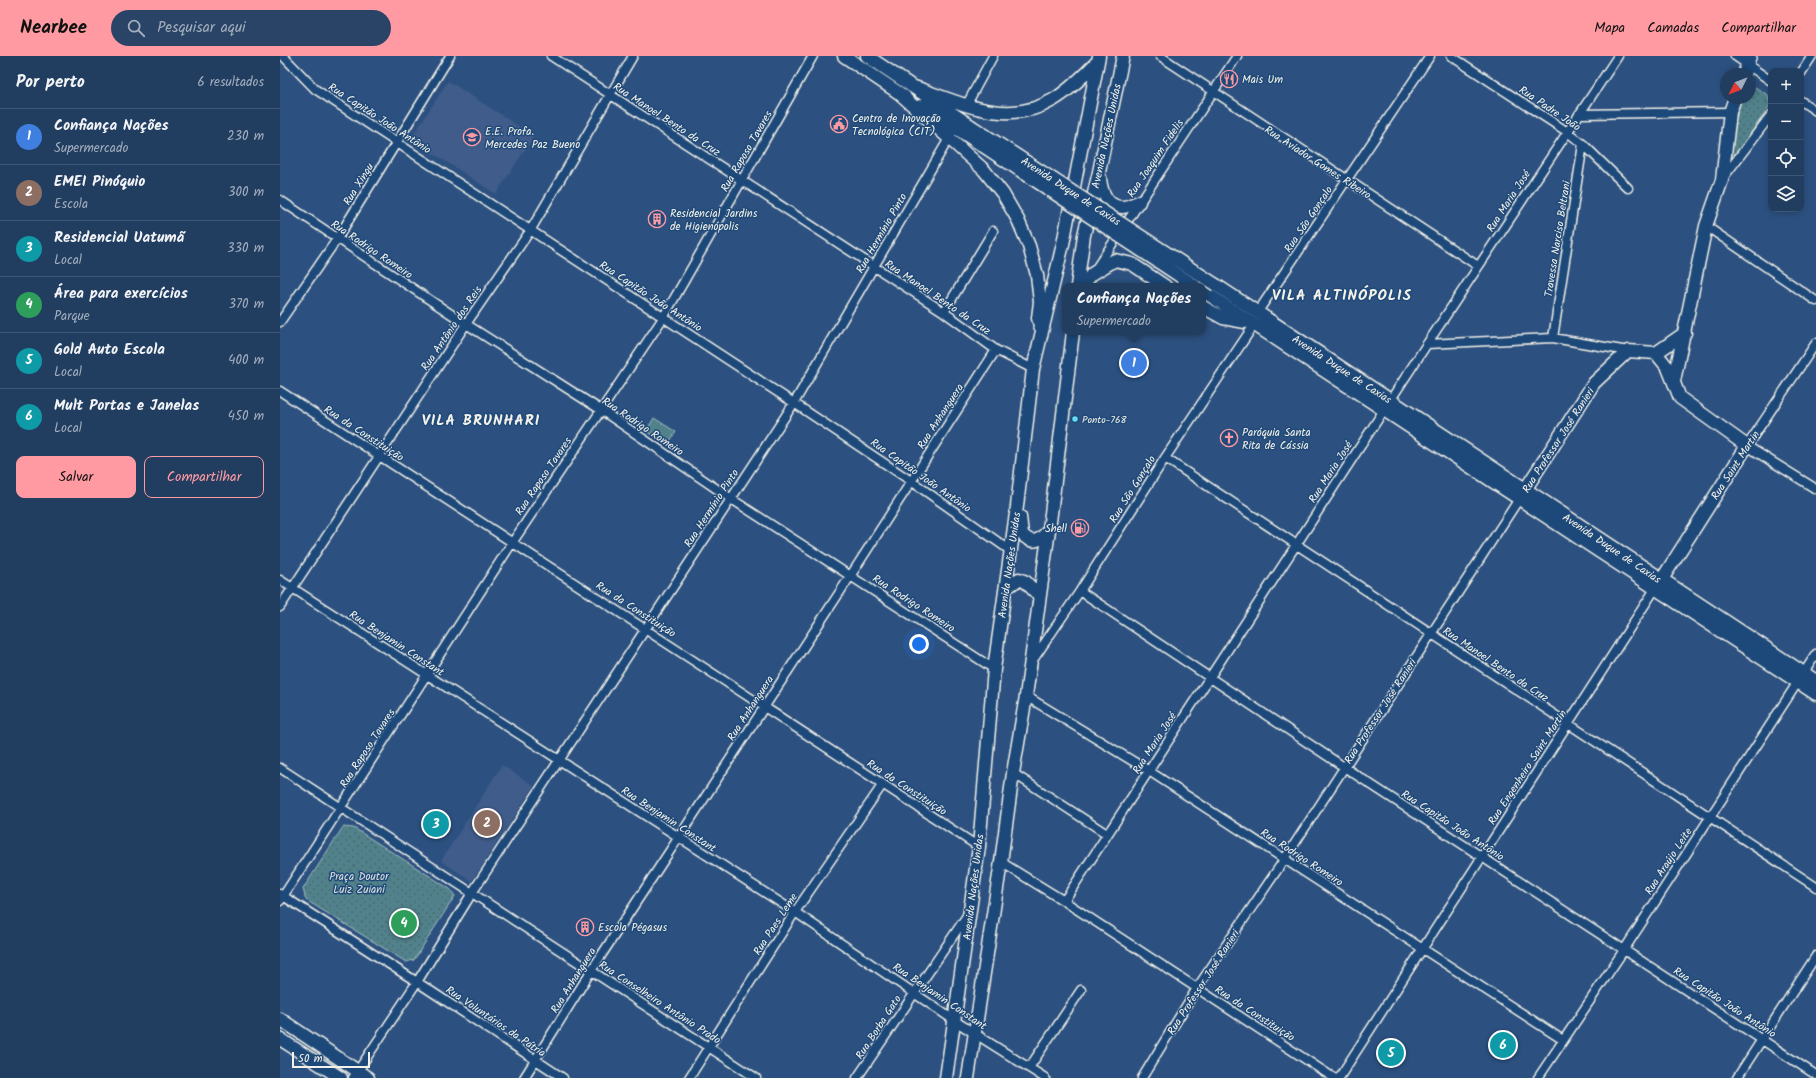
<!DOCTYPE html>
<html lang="pt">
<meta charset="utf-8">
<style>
body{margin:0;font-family:Kalam,sans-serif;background:#294466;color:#f1f3f6}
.controls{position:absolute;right:12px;top:12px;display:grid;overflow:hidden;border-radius:8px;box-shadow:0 2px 6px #0003}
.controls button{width:36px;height:36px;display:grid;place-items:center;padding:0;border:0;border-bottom:1px solid #3e5675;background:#213d60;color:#f1f3f6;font:20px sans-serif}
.compass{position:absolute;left:1440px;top:12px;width:36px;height:36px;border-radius:50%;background:#213d60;box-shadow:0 2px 6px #0003;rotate:228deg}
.scale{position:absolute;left:12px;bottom:10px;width:78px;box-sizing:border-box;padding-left:4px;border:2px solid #f4f1e8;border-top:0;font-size:11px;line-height:14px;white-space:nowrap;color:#f4f1e8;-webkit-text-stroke:3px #1f4a7a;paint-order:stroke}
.you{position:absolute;left:639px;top:588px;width:14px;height:14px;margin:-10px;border:3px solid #fff;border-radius:50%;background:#1a73e8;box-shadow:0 0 0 6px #1a73e833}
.badge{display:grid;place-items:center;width:26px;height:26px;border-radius:50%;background:#ff9aa2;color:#fff;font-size:13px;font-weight:700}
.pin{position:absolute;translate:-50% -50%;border:2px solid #fff;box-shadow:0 1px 4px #0006}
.popup{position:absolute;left:782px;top:227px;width:144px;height:52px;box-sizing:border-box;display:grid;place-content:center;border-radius:8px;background:#213d60;filter:drop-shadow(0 1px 3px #0005);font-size:13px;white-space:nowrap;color:#a2aebd}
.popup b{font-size:15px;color:#f1f3f6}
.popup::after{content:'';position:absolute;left:50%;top:100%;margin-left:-8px;border:8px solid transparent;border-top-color:#213d60}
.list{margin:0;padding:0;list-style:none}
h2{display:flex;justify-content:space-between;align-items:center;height:52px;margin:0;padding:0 16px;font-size:17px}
h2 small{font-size:13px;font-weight:400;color:#a2aebd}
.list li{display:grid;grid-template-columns:26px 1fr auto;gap:12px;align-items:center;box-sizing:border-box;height:56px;padding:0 16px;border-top:1px solid #3e5675}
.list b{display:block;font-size:15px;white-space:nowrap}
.list p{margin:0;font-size:13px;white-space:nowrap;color:#a2aebd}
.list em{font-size:13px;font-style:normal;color:#a2aebd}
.actions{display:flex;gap:8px;padding:12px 16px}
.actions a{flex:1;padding:9px 0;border:1px solid #ff9aa2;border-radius:8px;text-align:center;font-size:14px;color:#ff9aa2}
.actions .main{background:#ff9aa2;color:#111}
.icon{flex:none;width:22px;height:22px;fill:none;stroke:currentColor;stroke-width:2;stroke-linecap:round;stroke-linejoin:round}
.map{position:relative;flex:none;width:1536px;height:1022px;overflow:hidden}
header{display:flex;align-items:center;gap:24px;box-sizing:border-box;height:56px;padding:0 20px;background:#ff9aa2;color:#111}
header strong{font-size:19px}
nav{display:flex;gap:22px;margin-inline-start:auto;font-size:14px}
.search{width:280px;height:36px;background:#294466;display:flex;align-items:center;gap:10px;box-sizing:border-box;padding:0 14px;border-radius:22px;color:#a2aebd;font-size:15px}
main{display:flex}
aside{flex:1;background:#213d60}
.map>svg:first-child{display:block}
</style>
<header>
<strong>Nearbee</strong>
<div class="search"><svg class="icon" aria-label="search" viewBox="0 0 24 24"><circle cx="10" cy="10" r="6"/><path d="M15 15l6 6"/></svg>Pesquisar aqui</div>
<nav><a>Mapa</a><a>Camadas</a><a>Compartilhar</a></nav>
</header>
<main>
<aside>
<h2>Por perto<small>6 resultados</small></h2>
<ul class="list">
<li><span class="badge" style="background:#3f7fe0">1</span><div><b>Confiança Nações</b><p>Supermercado</p></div><em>230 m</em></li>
<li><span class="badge" style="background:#8d6e63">2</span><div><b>EMEI Pinóquio</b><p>Escola</p></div><em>300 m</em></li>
<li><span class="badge" style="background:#0f9aa8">3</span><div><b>Residencial Uatumã</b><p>Local</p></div><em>330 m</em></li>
<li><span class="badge" style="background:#2e9e5b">4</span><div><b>Área para exercícios</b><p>Parque</p></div><em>370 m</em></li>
<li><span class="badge" style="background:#0f9aa8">5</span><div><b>Gold Auto Escola</b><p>Local</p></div><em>400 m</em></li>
<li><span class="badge" style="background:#0f9aa8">6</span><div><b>Mult Portas e Janelas</b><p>Local</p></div><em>450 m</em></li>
</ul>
<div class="actions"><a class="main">Salvar</a><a>Compartilhar</a></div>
</aside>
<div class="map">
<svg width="1536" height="1022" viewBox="0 0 1536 1022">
<defs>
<pattern id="park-dots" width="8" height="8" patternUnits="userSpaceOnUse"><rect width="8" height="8" fill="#51828c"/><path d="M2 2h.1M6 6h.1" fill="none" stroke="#4d686c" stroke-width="1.8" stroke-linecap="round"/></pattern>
</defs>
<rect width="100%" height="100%" fill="#2c5180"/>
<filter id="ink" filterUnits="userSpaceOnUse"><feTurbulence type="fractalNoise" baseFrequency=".025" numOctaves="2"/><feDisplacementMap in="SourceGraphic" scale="8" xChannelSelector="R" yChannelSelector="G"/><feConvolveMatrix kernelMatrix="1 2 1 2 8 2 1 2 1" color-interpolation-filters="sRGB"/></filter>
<g filter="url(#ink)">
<path fill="#405c8a" d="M168,25L254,80L216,138L131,83Z
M222,709L254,730L192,825L161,805Z"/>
<path fill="#51828c" stroke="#a2baba" d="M374,362L396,376L388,388L366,375Z"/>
<path fill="url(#park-dots)" stroke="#a2baba" d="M1470,28L1488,39L1490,49L1457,97L1452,98L1449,95L1461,42H1470Z
M63,771L74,772L170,833L175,840L134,904L126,906L26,844L23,833Z"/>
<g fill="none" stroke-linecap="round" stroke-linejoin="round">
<defs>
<path id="street" d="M3,0L35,33L514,347L631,425L731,495
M271,0L664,256L716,294L753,313
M880,0L1198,210
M1171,0L1286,75L1303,88L1348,132
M1455,0L1491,25
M1521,17L1532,0
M1521,45L1536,55
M687,48L713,0
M1299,58L1450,56
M1443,122L1491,59
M0,144L186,268L321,354L450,442L714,613
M1426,170L1536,245
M815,214L957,0
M664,256L713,175
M977,257L1150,0
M0,266L57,183L170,0
M1273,282L1303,88
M1536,287L1467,390L1536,433
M1147,288L1273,282L1348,295
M0,335L699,791
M885,402L1536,831
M0,524L515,856L675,965L765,1022
M800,535L1064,711L1536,1019
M0,551L186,268L250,175L353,0
M753,604L800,535L885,402L974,269
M746,640L869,715L1283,984
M0,712L476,1022
M733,717L827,778
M721,806L784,845L1054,1022
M0,838L137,926L283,1022
M0,845L232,487L383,262L533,0
M784,845L1147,288L1338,0
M749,1012L801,934
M73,1022L137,926L192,837L514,347L671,79
M244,1022L311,915L571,519L716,294
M409,1022L515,856L603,728
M577,1022L688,858
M862,1022L917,932L1004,804L1239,443
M1059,1022L1375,533
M1258,1022L1344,894L1536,598
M1457,1022L1536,900"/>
<path id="secondary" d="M564,0L625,41
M587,0L691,70
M1464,18L1470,0
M631,30C677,45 726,72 773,44C790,34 804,19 817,6
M618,36L704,114L723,138L738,164L749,190L757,219L760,246L758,262L760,270
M640,50L685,78
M820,122C821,135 827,152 843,151C848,151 854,147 859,146
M936,229L1536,625
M797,230L804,179L819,116L843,0
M802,230L812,218L835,204L852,208L885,230
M923,235L1536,638
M923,251L943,262L965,266
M1376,297L1405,277
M1394,325L1426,170L1442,124L1450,56L1455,42
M1241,440L1314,327L1348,295L1376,297L1388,312L1400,342L1467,390L1377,531
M740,461L742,478C753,490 760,484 769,474
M726,532L739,523L746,526L759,540
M0,963L88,1022
M0,983L61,1022
M666,1022L699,791L714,613L737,450L753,313L783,188L819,0
M688,1022L721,806L733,717L746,640L769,474L793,276"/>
</defs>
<use href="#street" stroke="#f4f1e8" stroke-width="11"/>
<use href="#secondary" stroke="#f4f1e8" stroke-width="15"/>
<use href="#street" stroke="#1f4a7a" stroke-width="8"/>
<use href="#secondary" stroke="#1f4a7a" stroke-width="12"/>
<defs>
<path id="secondary-bridge" d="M691,70L936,229
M685,78L915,230"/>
</defs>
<use href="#secondary-bridge" stroke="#f4f1e8" stroke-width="15" stroke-linecap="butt"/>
<use href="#secondary-bridge" stroke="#1f4a7a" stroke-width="12"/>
</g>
</g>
<defs>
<symbol id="restaurant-ring" viewBox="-11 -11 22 22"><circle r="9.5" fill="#1f4a7a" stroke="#ff9aa2" stroke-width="1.5"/><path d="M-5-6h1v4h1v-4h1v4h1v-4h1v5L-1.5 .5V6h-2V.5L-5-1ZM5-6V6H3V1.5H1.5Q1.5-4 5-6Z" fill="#ff9aa2"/></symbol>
<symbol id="civic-ring" viewBox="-11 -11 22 22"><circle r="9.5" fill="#1f4a7a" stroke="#ff9aa2" stroke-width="1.5"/><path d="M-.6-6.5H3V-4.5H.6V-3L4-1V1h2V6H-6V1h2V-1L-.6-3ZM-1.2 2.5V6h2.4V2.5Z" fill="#ff9aa2"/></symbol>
<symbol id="school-ring" viewBox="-11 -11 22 22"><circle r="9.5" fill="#1f4a7a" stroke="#ff9aa2" stroke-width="1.5"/><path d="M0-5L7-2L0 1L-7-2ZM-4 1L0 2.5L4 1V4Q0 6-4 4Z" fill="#ff9aa2"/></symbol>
<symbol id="building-ring" viewBox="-11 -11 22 22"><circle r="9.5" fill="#1f4a7a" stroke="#ff9aa2" stroke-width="1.5"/><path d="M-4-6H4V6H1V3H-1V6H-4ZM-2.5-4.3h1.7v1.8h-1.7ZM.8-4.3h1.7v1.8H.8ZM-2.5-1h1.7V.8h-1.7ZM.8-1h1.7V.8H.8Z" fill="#ff9aa2"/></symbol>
<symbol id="church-ring" viewBox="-11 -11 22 22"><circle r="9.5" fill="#1f4a7a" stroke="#ff9aa2" stroke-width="1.5"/><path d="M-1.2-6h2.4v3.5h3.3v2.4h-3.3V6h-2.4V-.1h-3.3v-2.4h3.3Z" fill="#ff9aa2"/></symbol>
<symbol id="fuel-ring" viewBox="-11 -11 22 22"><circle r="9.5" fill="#1f4a7a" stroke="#ff9aa2" stroke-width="1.5"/><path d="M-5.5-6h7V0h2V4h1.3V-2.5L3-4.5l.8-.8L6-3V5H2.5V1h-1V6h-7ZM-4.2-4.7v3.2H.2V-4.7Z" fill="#ff9aa2"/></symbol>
</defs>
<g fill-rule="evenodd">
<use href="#restaurant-ring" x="939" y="13" width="20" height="20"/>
<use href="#civic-ring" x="549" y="58" width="20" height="20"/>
<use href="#school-ring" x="182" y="71" width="20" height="20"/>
<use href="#building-ring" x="367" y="153" width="20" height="20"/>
<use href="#church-ring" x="939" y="372" width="20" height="20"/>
<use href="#fuel-ring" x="790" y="462" width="20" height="20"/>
<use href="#building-ring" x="295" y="861" width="20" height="20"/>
</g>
<circle fill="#66dbf5" stroke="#1f4a7a" stroke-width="1.5" cx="795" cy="363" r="3.5"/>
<g text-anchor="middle" stroke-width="3" stroke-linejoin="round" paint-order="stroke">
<g font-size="10" fill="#f4f1e8" stroke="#1f4a7a" text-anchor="start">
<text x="802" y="367">Ponto-768</text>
</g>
<g font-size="11" fill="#f4f1e8" stroke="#1f4a7a" text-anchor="start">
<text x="962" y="27">Mais Um</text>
<text x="572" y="66">Centro de Inovação<tspan x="572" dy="13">Tecnológica (CIT)</tspan></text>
<text x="205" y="79">E.E. Profa.<tspan x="205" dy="13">Mercedes Paz Bueno</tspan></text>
<text x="390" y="161">Residencial Jardins<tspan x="390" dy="13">de Higienópolis</tspan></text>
<text x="962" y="380">Paróquia Santa<tspan x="962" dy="13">Rita de Cássia</tspan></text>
<text x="787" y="476" text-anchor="end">Shell</text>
<text x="318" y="875">Escola Pégasus</text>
</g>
<g font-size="11" fill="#f4f1e8" stroke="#1f4a7a">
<text transform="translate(1270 52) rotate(34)" y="4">Rua Padre João</text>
<text transform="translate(100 62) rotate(33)" y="4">Rua Capitão João Antônio</text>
<text transform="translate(387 63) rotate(33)" y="4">Rua Manoel Bento da Cruz</text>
<text transform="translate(826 80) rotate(-78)" y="4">Avenida Nações Unidas</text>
<text transform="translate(466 95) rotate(-60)" y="4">Rua Raposo Tavares</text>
<text transform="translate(875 102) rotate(-56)" y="4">Rua Joaquim Fidelis</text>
<text transform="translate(1038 106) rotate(33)" y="4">Rua Aviador Gomes Ribeiro</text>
<text transform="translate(78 128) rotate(-58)" y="4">Rua Xingu</text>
<text transform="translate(791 135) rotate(33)" y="4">Avenida Duque de Caxias</text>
<text transform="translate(1228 145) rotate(-57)" y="4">Rua Maria José</text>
<text transform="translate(1028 163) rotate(-56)" y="4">Rua São Gonçalo</text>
<text transform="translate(601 177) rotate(-60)" y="4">Rua Hermínio Pinto</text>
<text transform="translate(1277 183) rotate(-81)" y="4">Travessa Narciso Beltrani</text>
<text transform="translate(92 193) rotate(34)" y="4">Rua Rodrigo Romeiro</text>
<text transform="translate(371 240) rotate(33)" y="4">Rua Capitão João Antônio</text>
<text transform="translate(658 241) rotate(34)" y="4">Rua Manoel Bento da Cruz</text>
<text transform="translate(171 272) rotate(-56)" y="4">Rua Antônio dos Reis</text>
<text transform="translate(1062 313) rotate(33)" y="4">Avenida Duque de Caxias</text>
<text transform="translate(660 360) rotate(-57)" y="4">Rua Anhanguera</text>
<text transform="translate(363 370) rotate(34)" y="4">Rua Rodrigo Romeiro</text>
<text transform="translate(84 377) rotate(33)" y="4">Rua da Constituição</text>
<text transform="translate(1278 384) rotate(-57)" y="4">Rua Professor José Ranieri</text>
<text transform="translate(1455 409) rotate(-57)" y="4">Rua Saint Martin</text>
<text transform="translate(1050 416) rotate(-57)" y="4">Rua Maria José</text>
<text transform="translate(641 419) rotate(35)" y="4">Rua Capitão João Antônio</text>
<text transform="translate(263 420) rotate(-56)" y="4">Rua Raposo Tavares</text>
<text transform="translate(852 433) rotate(-58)" y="4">Rua São Gonçalo</text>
<text transform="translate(431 452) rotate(-57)" y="4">Rua Hermínio Pinto</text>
<text transform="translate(1332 492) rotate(34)" y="4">Avenida Duque de Caxias</text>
<text transform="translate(729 509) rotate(-82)" y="4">Avenida Nações Unidas</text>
<text transform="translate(634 547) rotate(33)" y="4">Rua Rodrigo Romeiro</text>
<text transform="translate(356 553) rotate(33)" y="4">Rua da Constituição</text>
<text transform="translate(117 587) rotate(33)" y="4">Rua Benjamin Constant</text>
<text transform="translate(1216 608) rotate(34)" y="4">Rua Manoel Bento da Cruz</text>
<text transform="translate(470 652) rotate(-57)" y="4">Rua Anhanguera</text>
<text transform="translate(1100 655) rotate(-57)" y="4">Rua Professor José Ranieri</text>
<text transform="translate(874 687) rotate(-57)" y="4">Rua Maria José</text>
<text transform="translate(87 692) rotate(-57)" y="4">Rua Raposo Tavares</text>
<text transform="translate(1247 711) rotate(-57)" y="4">Rua Engenheiro Saint Martin</text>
<text transform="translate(627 731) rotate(33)" y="4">Rua da Constituição</text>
<text transform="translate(389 763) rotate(33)" y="4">Rua Benjamin Constant</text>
<text transform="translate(1173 769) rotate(33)" y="4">Rua Capitão João Antônio</text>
<text transform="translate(1022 801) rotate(33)" y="4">Rua Rodrigo Romeiro</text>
<text transform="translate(1388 805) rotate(-57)" y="4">Rua Araújo Leite</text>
<text transform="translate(693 831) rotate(-83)" y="4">Avenida Nações Unidas</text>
<text transform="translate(495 868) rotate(-57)" y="4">Rua Paes Leme</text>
<text transform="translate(293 924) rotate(-58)" y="4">Rua Anhanguera</text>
<text transform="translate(923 926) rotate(-57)" y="4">Rua Professor José Ranieri</text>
<text transform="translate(660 940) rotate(34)" y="4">Rua Benjamin Constant</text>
<text transform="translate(380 946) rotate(33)" y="4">Rua Conselheiro Antônio Prado</text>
<text transform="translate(1445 946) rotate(33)" y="4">Rua Capitão João Antônio</text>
<text transform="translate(975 957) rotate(33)" y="4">Rua da Constituição</text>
<text transform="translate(216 965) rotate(34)" y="4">Rua Voluntários da Pátria</text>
<text transform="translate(598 971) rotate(-57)" y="4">Rua Borba Gato</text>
</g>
<g font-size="11" fill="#dce0da" stroke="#1f4a7a">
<text x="79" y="824">Praça Doutor<tspan x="79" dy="13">Luiz Zuiani</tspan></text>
</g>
<g font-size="15" font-weight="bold" letter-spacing="1" fill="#f4f1e8" stroke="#1f4a7a">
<text x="1062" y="244">VILA ALTINÓPOLIS</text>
<text x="201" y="369">VILA BRUNHARI</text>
</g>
</g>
</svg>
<div class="controls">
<button>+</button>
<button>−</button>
<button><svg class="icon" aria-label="locate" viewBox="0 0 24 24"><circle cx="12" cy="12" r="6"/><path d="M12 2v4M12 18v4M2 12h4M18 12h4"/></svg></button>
<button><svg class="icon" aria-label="layers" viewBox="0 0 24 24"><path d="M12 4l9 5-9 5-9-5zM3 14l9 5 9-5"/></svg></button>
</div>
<svg class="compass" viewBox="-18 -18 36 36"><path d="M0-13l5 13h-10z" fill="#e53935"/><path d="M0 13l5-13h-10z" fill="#a2aebd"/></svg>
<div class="scale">50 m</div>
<div class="you"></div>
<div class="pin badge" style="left:854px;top:307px;background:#3f7fe0">1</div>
<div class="popup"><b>Confiança Nações</b>Supermercado</div>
<div class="pin badge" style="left:207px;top:767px;background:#8d6e63">2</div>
<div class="pin badge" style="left:156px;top:768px;background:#0f9aa8">3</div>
<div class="pin badge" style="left:124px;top:867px;background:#2e9e5b">4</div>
<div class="pin badge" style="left:1111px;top:997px;background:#0f9aa8">5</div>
<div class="pin badge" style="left:1223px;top:989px;background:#0f9aa8">6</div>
</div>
</main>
